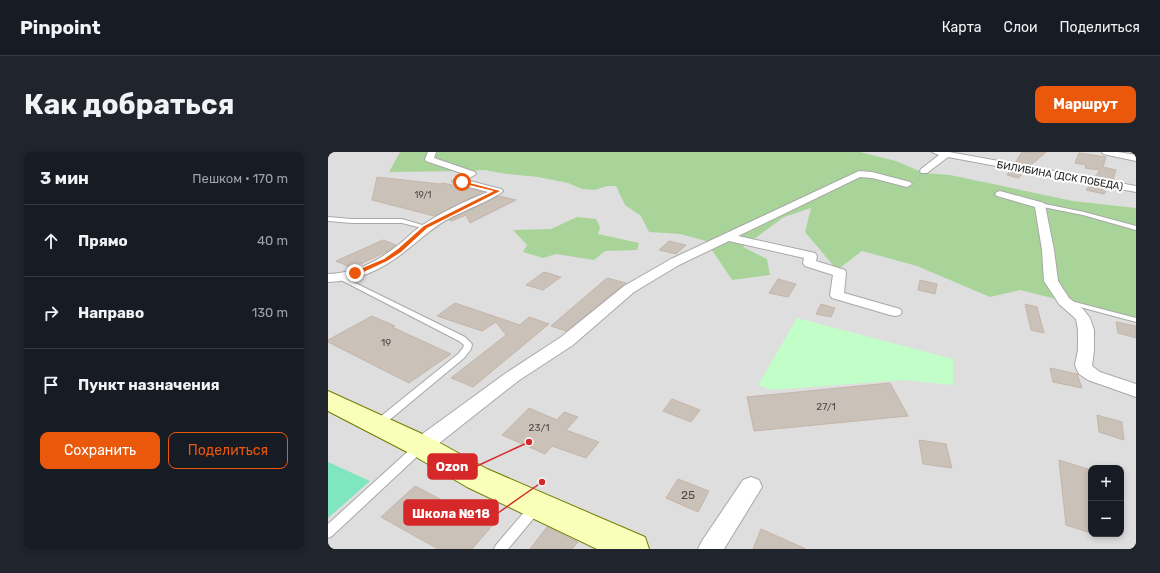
<!DOCTYPE html>
<html lang="ru">
<meta charset="utf-8">
<style>
body{margin:0;font-family:Rubik,sans-serif;background:#20242c;color:#f1f3f6}
.controls{position:absolute;right:12px;bottom:12px;display:grid;overflow:hidden;border-radius:8px;box-shadow:0 2px 6px #0003}
.controls button{width:36px;height:36px;display:grid;place-items:center;padding:0;border:0;border-bottom:1px solid #363941;background:#171b24;color:#f1f3f6;font:20px sans-serif}
.stop{position:absolute;width:12px;height:12px;margin:-9px;border:3px solid #ea580c;border-radius:50%;background:#fff}
.stop.end{background:#ea580c;border-color:#fff;box-shadow:0 1px 4px #0008}
.list{margin:0;padding:0;list-style:none}
h2{display:flex;justify-content:space-between;align-items:center;height:52px;margin:0;padding:0 16px;font-size:17px}
h2 small{font-size:13px;font-weight:400;color:#9ea1a6}
.list li{display:grid;grid-template-columns:26px 1fr auto;gap:12px;align-items:center;box-sizing:border-box;height:72px;padding:0 16px;border-top:1px solid #363941}
.list b{display:block;font-size:15px;white-space:nowrap}
.list em{font-size:13px;font-style:normal;color:#9ea1a6}
.actions{display:flex;gap:8px;padding:12px 16px}
.actions a{flex:1;padding:9px 0;border:1px solid #ea580c;border-radius:8px;text-align:center;font-size:14px;color:#ea580c}
.actions .main{background:#ea580c;color:#fff}
.icon{flex:none;width:22px;height:22px;fill:none;stroke:currentColor;stroke-width:2;stroke-linecap:round;stroke-linejoin:round}
.map{position:relative;flex:none;width:808px;height:397px;overflow:hidden;border-radius:8px}
header{display:flex;align-items:center;gap:24px;box-sizing:border-box;height:56px;padding:0 20px;background:#171b24;border-bottom:1px solid #363941}
header strong{font-size:19px}
nav{display:flex;gap:22px;margin-inline-start:auto;font-size:14px}
.intro{display:flex;align-items:center;justify-content:space-between;box-sizing:border-box;height:96px;padding:0 24px}
h1{margin:0;font-size:28px}
.button{padding:10px 18px;border-radius:8px;background:#ea580c;color:#fff;font-size:14px;font-weight:700}
main{display:flex;gap:24px;padding:0 24px}
aside{flex:1;background:#171b24;border-radius:8px;box-shadow:0 2px 6px #0003}
.map>svg:first-child{display:block}
</style>
<header>
<strong>Pinpoint</strong>
<nav><a>Карта</a><a>Слои</a><a>Поделиться</a></nav>
</header>
<div class="intro"><h1>Как добраться</h1><a class="button">Маршрут</a></div>
<main>
<aside>
<h2>3 мин<small>Пешком · 170 m</small></h2>
<ul class="list">
<li><svg class="icon" aria-label="ahead" viewBox="0 0 24 24"><path d="M12 20V5M6 11l6-6 6 6"/></svg><div><b>Прямо</b></div><em>40 m</em></li>
<li><svg class="icon" aria-label="right" viewBox="0 0 24 24"><path d="M7 20v-9h11M14 6l5 5-5 5"/></svg><div><b>Направо</b></div><em>130 m</em></li>
<li><svg class="icon" aria-label="arrive" viewBox="0 0 24 24"><path d="M6 21V4h12l-3 4 3 4H6"/></svg><div><b>Пункт назначения</b></div></li>
</ul>
<div class="actions"><a class="main">Сохранить</a><a>Поделиться</a></div>
</aside>
<div class="map">
<svg width="808" height="397" viewBox="0 0 808 397">
<rect width="100%" height="100%" fill="#f2eee7"/>
<path fill="#dfdede" fill-rule="evenodd" d="M0,0H808V397H0ZM763,316H793V382H763Z"/>
<path fill="#a9d499" d="M72,0H532L568,9L596,21L622,23L745,49L808,56V167L692,138L662,145L589,114L534,99L509,118L477,80L483,56L456,65L415,95L439,107L442,123L404,128L378,89L352,82L321,80L313,64L297,53L288,34H279L267,38L254,37L240,31L210,25L179,22L156,18L140,19L61,20Z
M249,65L268,67L272,75L270,82L311,91L309,98L277,99L266,108L228,102L215,106L195,100L199,93L185,78L223,77Z"/>
<path fill="#c2fec8" d="M469,166L625,207V233L575,228L444,238L430,233Z"/>
<path fill="#80e6c0" d="M0,310L42,329L0,366Z"/>
<path fill="#cac1b9" stroke="#c5b5a8" d="M694,0H718L703,13L687,11Z
M751,1L778,5L775,15L788,18L785,28L767,25L772,18L757,16L758,13L747,11Z
M682,18L696,21L690,26L679,23Z
M49,25L112,32L115,31L155,40L106,64L44,48Z
M762,33L780,36L776,42L758,38Z
M171,44L188,48L142,71L138,63L124,69L121,68Z
M55,88L68,93L60,99L24,116L8,109Z
M341,89L358,93L348,102L331,98Z
M216,120L233,125L215,138L198,133Z
M279,126L298,131L238,179L223,174Z
M450,127L468,132L460,145L441,141Z
M592,128L609,132L607,142L590,138Z
M127,151L192,173L201,165L221,172L145,235L123,226L178,183L168,170L154,179L109,164Z
M493,152L507,156L503,165L488,162Z
M697,152L709,155L716,181L703,178Z
M44,164L67,174L64,175L123,202L81,231L0,190V188Z
M788,170L808,174V186L790,181Z
M722,216L749,222L754,236L725,230Z
M562,231L580,264L426,279L419,245Z
M344,247L372,258L363,270L335,259Z
M201,256L229,268L236,260L250,265L238,278L271,290L258,306L224,294L217,302L174,283Z
M769,263L794,270L796,288L771,280Z
M591,288L618,292L624,316L595,312Z
M731,308L763,318V381L738,373Z
M350,327L381,339L370,360L338,346Z
M87,334L164,374L144,397H110L53,365Z
M219,375L250,390L244,397H202Z
M433,377L478,397H425Z"/>
<g fill="none" stroke-linecap="round" stroke-linejoin="round">
<defs>
<path id="lane" d="M712,51L756,60L808,74V78L755,63L710,54L709,53Z
M0,65L24,67H74L101,75L98,77L74,71H24L0,69Z
M13,124L137,185L144,192L143,197L136,206L53,275L50,276L47,275L45,272L47,269L130,202L135,196L136,193L131,189L11,127L10,126Z
M739,148L808,166V170L737,151L735,150Z
M91,292L95,293L96,296L95,299L4,384L0,386V372L87,293Z
M207,351L211,352L213,356L211,360L180,397H166L168,393L203,352Z"/>
<path id="street" d="M100,0H108L106,6L147,20L148,22L138,28L173,37L175,39C170,45 131,61 120,67C102,77 92,88 76,100C54,118 28,129 0,130V122C26,121 49,110 69,94C77,88 84,80 93,74C114,60 137,49 160,40L126,31L124,29L136,22L98,9L97,7Z
M604,0H621L808,34V40L620,5L599,21H593L592,19L593,17L611,3Z
M774,0H790L808,3V9L775,2Z
M531,19L544,20L582,30L584,32L579,35L544,26L532,25L410,84L487,101L489,104L488,109L517,118L518,121L516,141L572,157L574,160L572,163L567,164L562,163L504,146L502,143L505,123L477,114L475,111L476,106L401,89L351,113L306,140L245,193L190,229L100,300L93,302L86,300L83,294L86,288L178,221L233,185L296,134L343,107Z
M672,39L716,51L717,53L726,98L730,129L741,146L755,157L762,166L766,178V198L764,214L772,220L808,232V245L760,228L751,222L749,218L747,213L750,198V178L748,167L731,152L716,129L714,98L707,55L669,44L667,42L669,40Z
M423,325L431,328L434,335L396,397H370L374,389L415,328Z"/>
<path id="secondary" d="M0,239L103,286L159,317L317,385L321,397H269L139,335L83,302L0,259Z"/>
</defs>
<use href="#lane" stroke="#a8a8a8" stroke-width="2"/>
<use href="#street" stroke="#a8a8a8" stroke-width="2"/>
<use href="#secondary" stroke="#6f7f00" stroke-width="2"/>
<use href="#lane" fill="#fff" fill-rule="evenodd"/>
<use href="#street" fill="#fff" fill-rule="evenodd"/>
<use href="#secondary" fill="#f9feb8" fill-rule="evenodd"/>
</g>
<path fill="#ea580c" d="M134,29L172,39L99,76L73,100L59,109L29,123H25V120L56,107L70,97L96,74L166,39L133,31Z"/>
<g text-anchor="middle" stroke-width="4" stroke-linejoin="round" paint-order="stroke">
<g font-size="9" fill="#4b4947">
<text x="95" y="46">19/1</text>
</g>
<g font-size="10" fill="#212121" stroke="#fff">
<text transform="translate(732 23) rotate(10)" y="4">БИЛИБИНА (ДСК ПОБЕДА)</text>
</g>
<g font-size="10" fill="#4b4947">
<text x="58" y="194">19</text>
<text x="498" y="258">27/1</text>
<text x="211" y="279">23/1</text>
</g>
<g font-size="12" fill="#4b4947">
<text x="360" y="347">25</text>
</g>
</g>
<path fill="none" stroke="#d62828" stroke-width="1.5" d="M201 290L149 314M214 330L170 361"/>
<g fill="#d62828" stroke="#fff" stroke-width="1.5">
<circle cx="201" cy="290" r="4"/>
<circle cx="214" cy="330" r="4"/>
</g>
<g fill="#d62828" stroke="#d62828" stroke-width="1.5">
<rect x="100" y="302" width="49" height="25" rx="4"/>
<rect x="76" y="348" width="94" height="25" rx="4"/>
</g>
<g font-size="13" text-anchor="middle" font-weight="bold" fill="#fff">
<text x="124" y="319">Ozon</text>
<text x="123" y="366">Школа №18</text>
</g>
</svg>
<div class="controls">
<button>+</button>
<button>−</button>
</div>
<div class="stop" style="left:134px;top:30px"></div>
<div class="stop end" style="left:27px;top:121px"></div>
</div>
</main>
